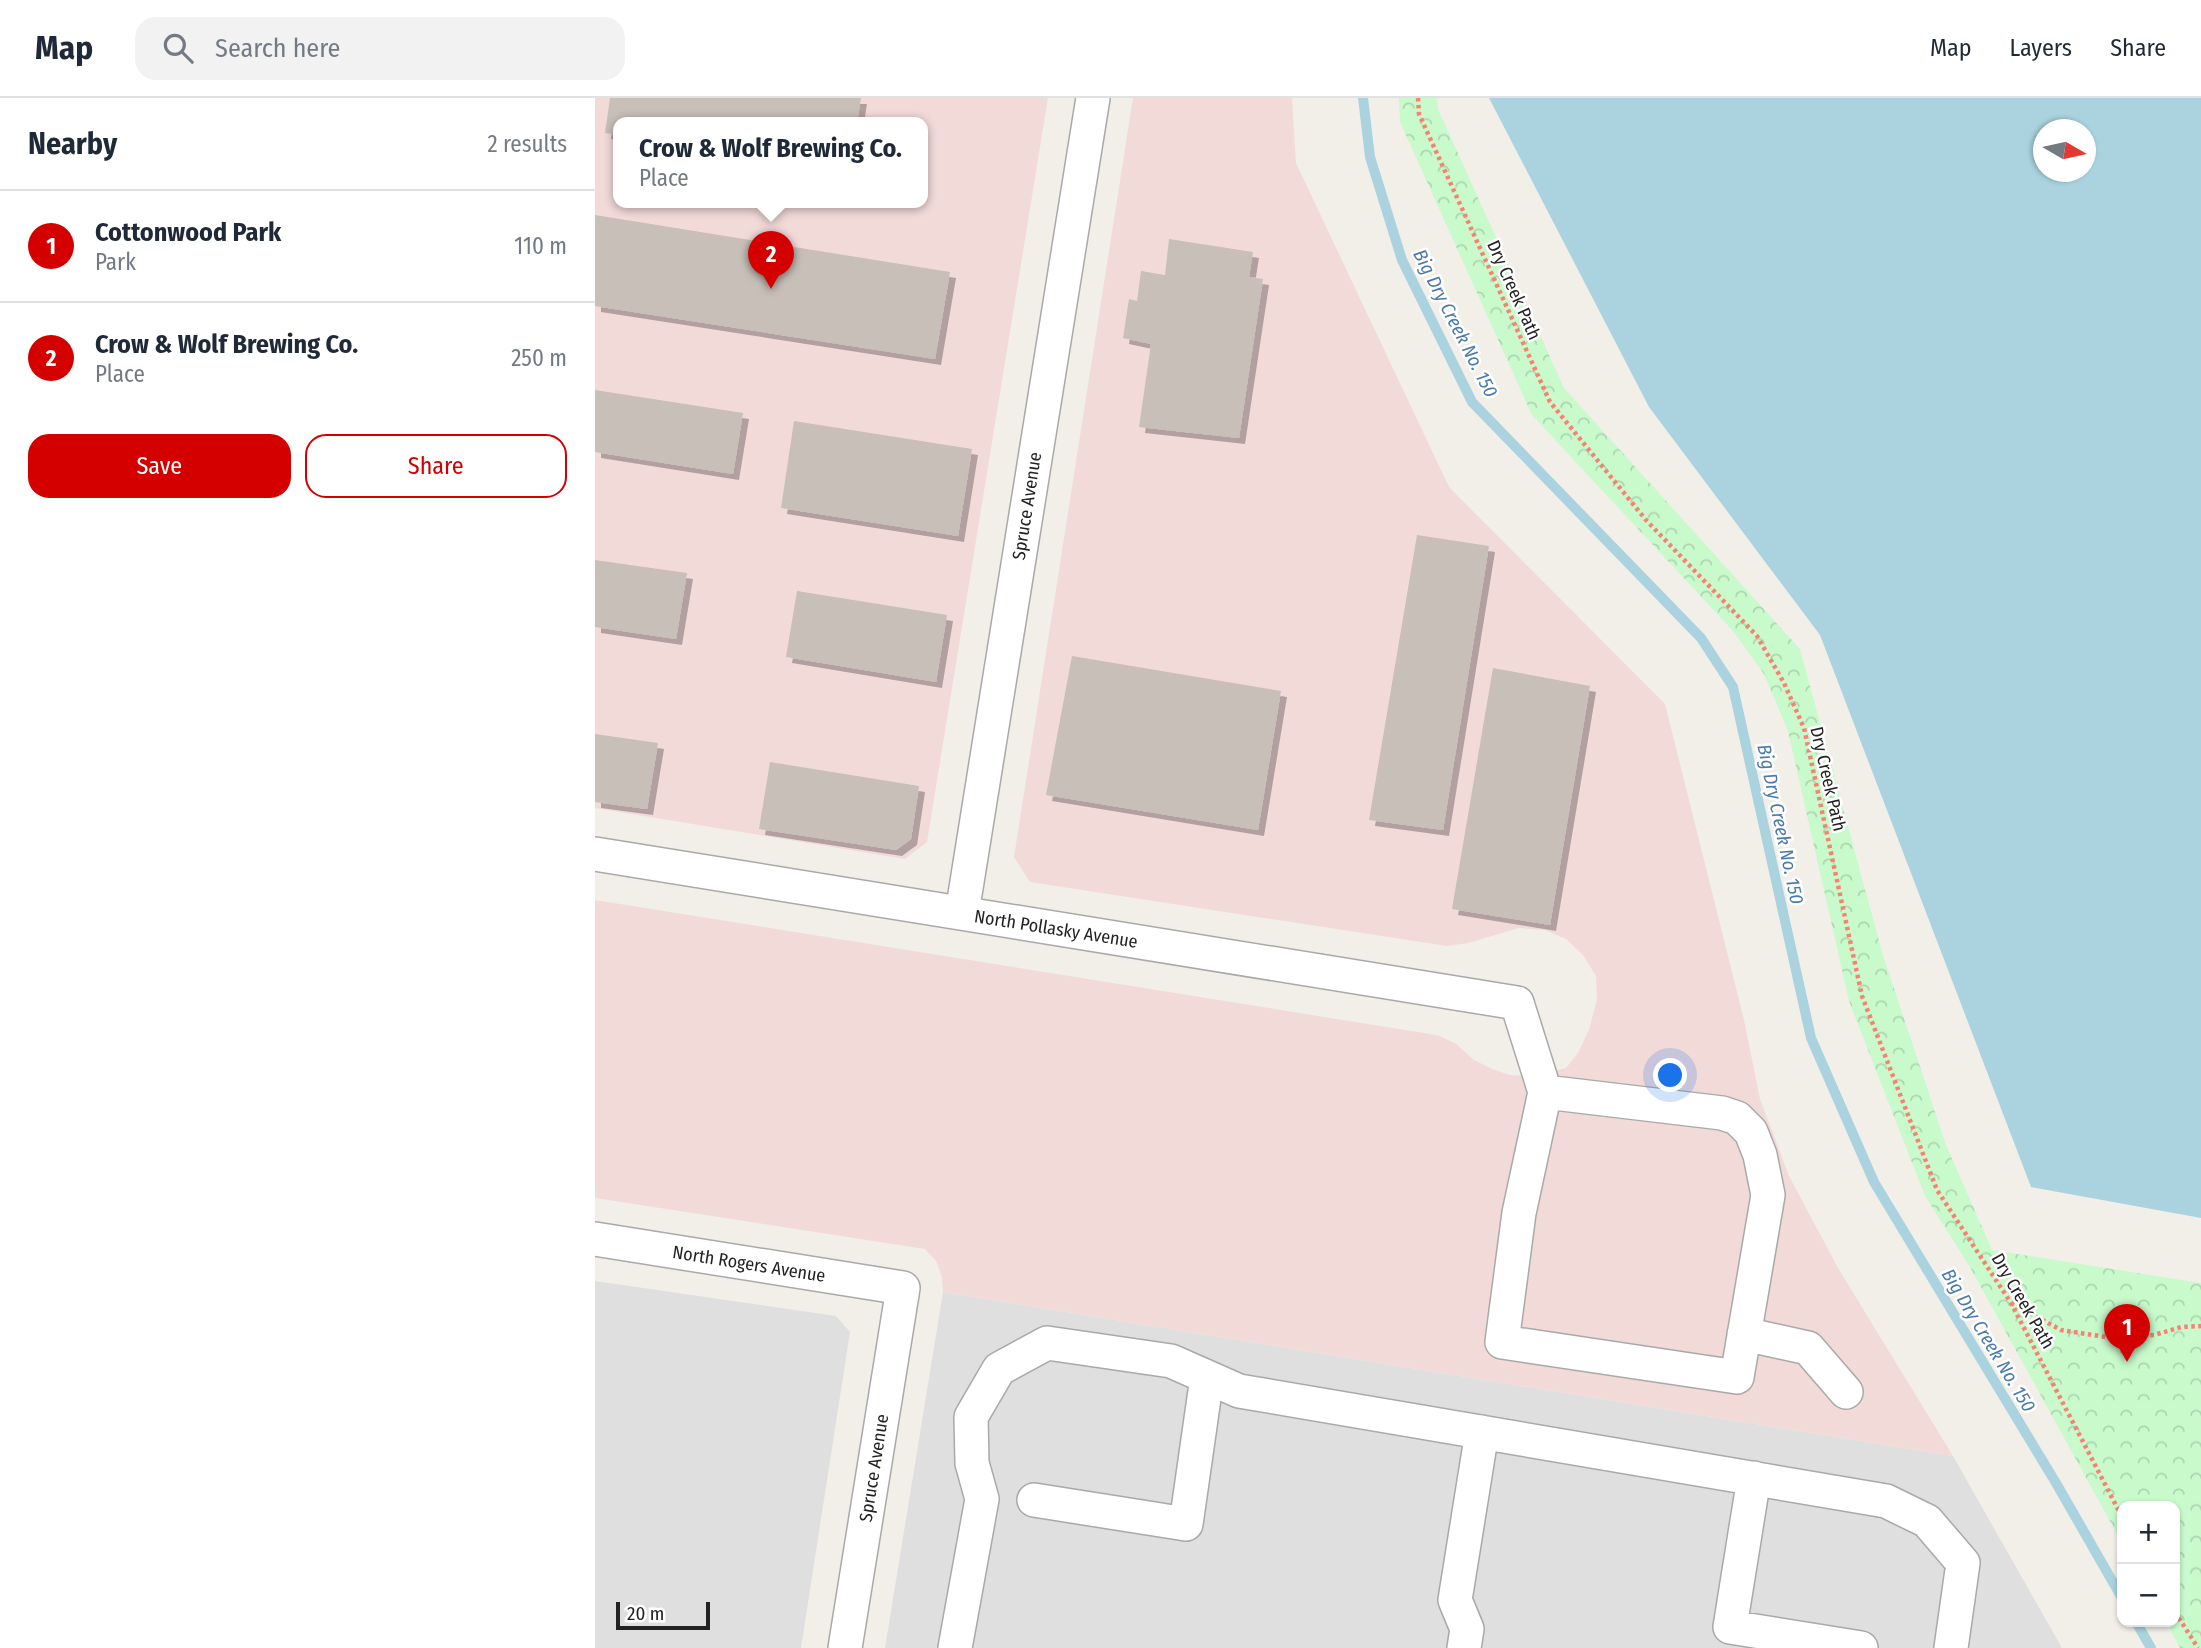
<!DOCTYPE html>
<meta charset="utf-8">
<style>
body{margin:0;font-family:"Fira Sans Condensed",sans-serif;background:#f2f2f3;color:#1f2937}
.controls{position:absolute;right:21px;bottom:21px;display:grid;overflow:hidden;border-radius:14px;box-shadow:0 2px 5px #0004}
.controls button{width:63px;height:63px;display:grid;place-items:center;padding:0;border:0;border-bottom:2px solid #e0e1e3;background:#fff;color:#1f2937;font:35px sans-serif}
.compass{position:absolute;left:1438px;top:21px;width:63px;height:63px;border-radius:50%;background:#fff;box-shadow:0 2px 5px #0004;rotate:99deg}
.scale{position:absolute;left:21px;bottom:18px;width:94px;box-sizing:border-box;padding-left:7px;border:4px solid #222;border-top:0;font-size:19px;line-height:24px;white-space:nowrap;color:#222;-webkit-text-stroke:5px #fff;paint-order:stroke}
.you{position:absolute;left:1076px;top:978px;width:24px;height:24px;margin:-18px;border:5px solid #fff;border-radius:50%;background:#1a73e8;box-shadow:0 0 0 10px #1a73e833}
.badge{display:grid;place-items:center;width:46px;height:46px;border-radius:50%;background:#d40000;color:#fff;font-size:23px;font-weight:700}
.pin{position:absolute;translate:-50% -58px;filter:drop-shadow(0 2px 4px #0008)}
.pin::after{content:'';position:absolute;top:37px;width:24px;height:21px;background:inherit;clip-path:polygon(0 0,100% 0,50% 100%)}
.popup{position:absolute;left:18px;top:19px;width:315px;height:91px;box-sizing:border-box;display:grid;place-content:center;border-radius:14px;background:#fff;filter:drop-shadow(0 2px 5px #0005);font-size:23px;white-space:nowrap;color:#747a83}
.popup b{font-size:26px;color:#1f2937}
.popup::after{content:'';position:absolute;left:50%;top:100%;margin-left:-14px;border:14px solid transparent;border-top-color:#fff}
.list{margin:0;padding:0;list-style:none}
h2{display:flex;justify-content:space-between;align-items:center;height:91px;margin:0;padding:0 28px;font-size:30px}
h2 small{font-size:23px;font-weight:400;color:#747a83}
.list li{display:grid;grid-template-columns:46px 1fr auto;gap:21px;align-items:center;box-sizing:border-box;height:112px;padding:0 28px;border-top:2px solid #e0e1e3}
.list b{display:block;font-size:26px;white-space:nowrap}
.list p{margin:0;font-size:23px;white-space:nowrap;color:#747a83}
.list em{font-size:23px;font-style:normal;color:#747a83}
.actions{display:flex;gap:14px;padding:21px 28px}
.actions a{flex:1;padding:16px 0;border:2px solid #d40000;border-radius:21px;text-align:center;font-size:24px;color:#d40000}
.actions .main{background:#d40000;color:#fff}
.icon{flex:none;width:38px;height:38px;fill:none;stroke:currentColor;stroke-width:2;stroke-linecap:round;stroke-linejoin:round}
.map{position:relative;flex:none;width:1606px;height:1550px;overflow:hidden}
header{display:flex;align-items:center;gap:42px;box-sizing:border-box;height:98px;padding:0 35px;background:#fff;border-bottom:2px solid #e0e1e3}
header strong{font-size:33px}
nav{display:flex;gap:38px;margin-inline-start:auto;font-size:24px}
.search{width:490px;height:63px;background:#f2f2f3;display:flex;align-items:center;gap:18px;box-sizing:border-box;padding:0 24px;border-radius:21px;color:#747a83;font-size:26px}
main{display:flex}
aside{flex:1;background:#fff}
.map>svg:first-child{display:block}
</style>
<header>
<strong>Map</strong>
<div class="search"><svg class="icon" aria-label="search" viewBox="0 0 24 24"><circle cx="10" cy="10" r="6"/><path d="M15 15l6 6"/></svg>Search here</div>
<nav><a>Map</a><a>Layers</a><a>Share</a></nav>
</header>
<main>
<aside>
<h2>Nearby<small>2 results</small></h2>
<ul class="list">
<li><span class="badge">1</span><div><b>Cottonwood Park</b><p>Park</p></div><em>110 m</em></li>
<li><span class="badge">2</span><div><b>Crow &amp; Wolf Brewing Co.</b><p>Place</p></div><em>250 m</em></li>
</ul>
<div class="actions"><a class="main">Save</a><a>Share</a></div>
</aside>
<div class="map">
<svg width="1606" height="1550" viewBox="0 0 1606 1550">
<defs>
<pattern id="park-crowns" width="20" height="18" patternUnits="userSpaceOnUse" patternTransform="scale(1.75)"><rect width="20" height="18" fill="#c8facc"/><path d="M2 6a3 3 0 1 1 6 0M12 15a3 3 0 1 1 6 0" fill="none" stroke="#acd6af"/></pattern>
<filter id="shadow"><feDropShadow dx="6" dy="6" stdDeviation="0" flood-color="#0004"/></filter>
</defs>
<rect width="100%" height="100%" fill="#f2efe9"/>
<path fill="#e0dfdf" d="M0,1183L241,1218L255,1234L206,1550H0Z
M348,1194L1358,1358L1467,1550H290Z"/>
<path fill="#f2dad9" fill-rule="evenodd" d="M0,0H453L332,744L310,761L0,710ZM24,25H328V105H24Z
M538,0H697L701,65L854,389L1070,606L1149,922L1165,1001L1194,1078L1243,1170L1358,1358L348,1194L347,1179L341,1163L330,1151L0,1100V802L829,935L845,938L861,946L879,962L897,971L915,977L938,978L971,970L983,955L994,932L1002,901L1001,878L988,857L971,841L950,832L924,830L873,845L852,848L435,784L419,759Z"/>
<path fill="url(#park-crowns)" d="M804,0H842L843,11L969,290L1205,551L1287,854L1351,1047L1397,1152L1606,1185V1550H1585L1571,1524H1580V1408H1527V1445L1375,1169L1330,1098L1254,903L1193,633L1169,576L1138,533L937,317L805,24Z"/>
<path fill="#aad3df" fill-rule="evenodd" d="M894,0H1606V1120L1436,1089L1225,537L1054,309ZM1448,32H1490V74H1448Z"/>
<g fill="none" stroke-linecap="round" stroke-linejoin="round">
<path stroke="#aad3df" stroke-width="10" d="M768,0L775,59L807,162L877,304L1106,540L1138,589L1216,940L1279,1084L1461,1385L1527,1500
M1541,1524L1556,1550"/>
</g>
<path fill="#c7bfb8" filter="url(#shadow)" d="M15,0H266L262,25H24V37L10,35Z
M0,117L355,174L340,261L0,208Z
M574,141L658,154L654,179L668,181L644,340L544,329L556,246L528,240L534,201L542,203L546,173L570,177Z
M0,292L148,315L138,376L0,354Z
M199,323L377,351L363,438L186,410Z
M822,437L894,448L848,732L774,722Z
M0,462L92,475L81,541L0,529Z
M202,493L352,517L341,584L191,559Z
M477,558L686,593L663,732L451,697Z
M898,570L995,588L955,827L857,811Z
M0,636L63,645L52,711L0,704Z
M175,664L324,688L316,741L301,752L164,731Z"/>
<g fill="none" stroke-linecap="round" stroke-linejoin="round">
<defs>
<path id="minor" d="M0,756L922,905L950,994L924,1115L907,1244L1142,1279L1173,1097L1165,1057L1156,1034L1142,1020L1127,1015L950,994
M367,815L498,0
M0,1141L308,1190L250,1550
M1149,1236L1213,1250L1251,1294
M1159,1380L1135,1529L1266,1550
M439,1402L591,1426L612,1279
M360,1550L387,1401L377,1365L376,1319L404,1271L452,1245L576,1263L644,1293L1291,1403L1332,1423L1368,1465L1356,1550
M869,1550L872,1531L860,1502L887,1334"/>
</defs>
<use href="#minor" stroke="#a9a9a9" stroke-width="36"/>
<path stroke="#fa8072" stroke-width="4.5" stroke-dasharray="3.5 3.5" stroke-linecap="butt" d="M823,0L824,16L955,304L1051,422L1162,538L1189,585L1209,630L1267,898L1342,1092L1416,1205L1527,1419
M1416,1205L1466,1232L1517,1240L1559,1237L1586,1229L1606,1228
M1580,1514L1603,1550"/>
<use href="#minor" stroke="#fff" stroke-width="33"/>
</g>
<g text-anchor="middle" stroke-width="5" stroke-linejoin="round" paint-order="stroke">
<g font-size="18" fill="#222" stroke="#fff">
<text transform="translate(919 192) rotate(66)" y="6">Dry Creek Path</text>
<text transform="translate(432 408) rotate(-81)" y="6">Spruce Avenue</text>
<text transform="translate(1233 681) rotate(77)" y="6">Dry Creek Path</text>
<text transform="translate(461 831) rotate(9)" y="6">North Pollasky Avenue</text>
<text transform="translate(154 1166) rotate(9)" y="6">North Rogers Avenue</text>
<text transform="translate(1428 1203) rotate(60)" y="6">Dry Creek Path</text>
<text transform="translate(279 1370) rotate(-81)" y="6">Spruce Avenue</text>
</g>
<g font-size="19" font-style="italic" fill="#4a7aab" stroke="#fff">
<text transform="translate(861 225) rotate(63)" y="7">Big Dry Creek No. 150</text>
<text transform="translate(1186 726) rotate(78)" y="7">Big Dry Creek No. 150</text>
<text transform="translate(1394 1242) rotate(59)" y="7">Big Dry Creek No. 150</text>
</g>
</g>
</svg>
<div class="controls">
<button>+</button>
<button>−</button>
</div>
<svg class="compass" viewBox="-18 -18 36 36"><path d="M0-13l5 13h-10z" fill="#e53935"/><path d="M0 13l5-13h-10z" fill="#747a83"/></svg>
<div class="scale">20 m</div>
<div class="you"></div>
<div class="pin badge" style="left:1532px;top:1264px">1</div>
<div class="pin badge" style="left:176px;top:191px">2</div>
<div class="popup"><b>Crow &amp; Wolf Brewing Co.</b>Place</div>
</div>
</main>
